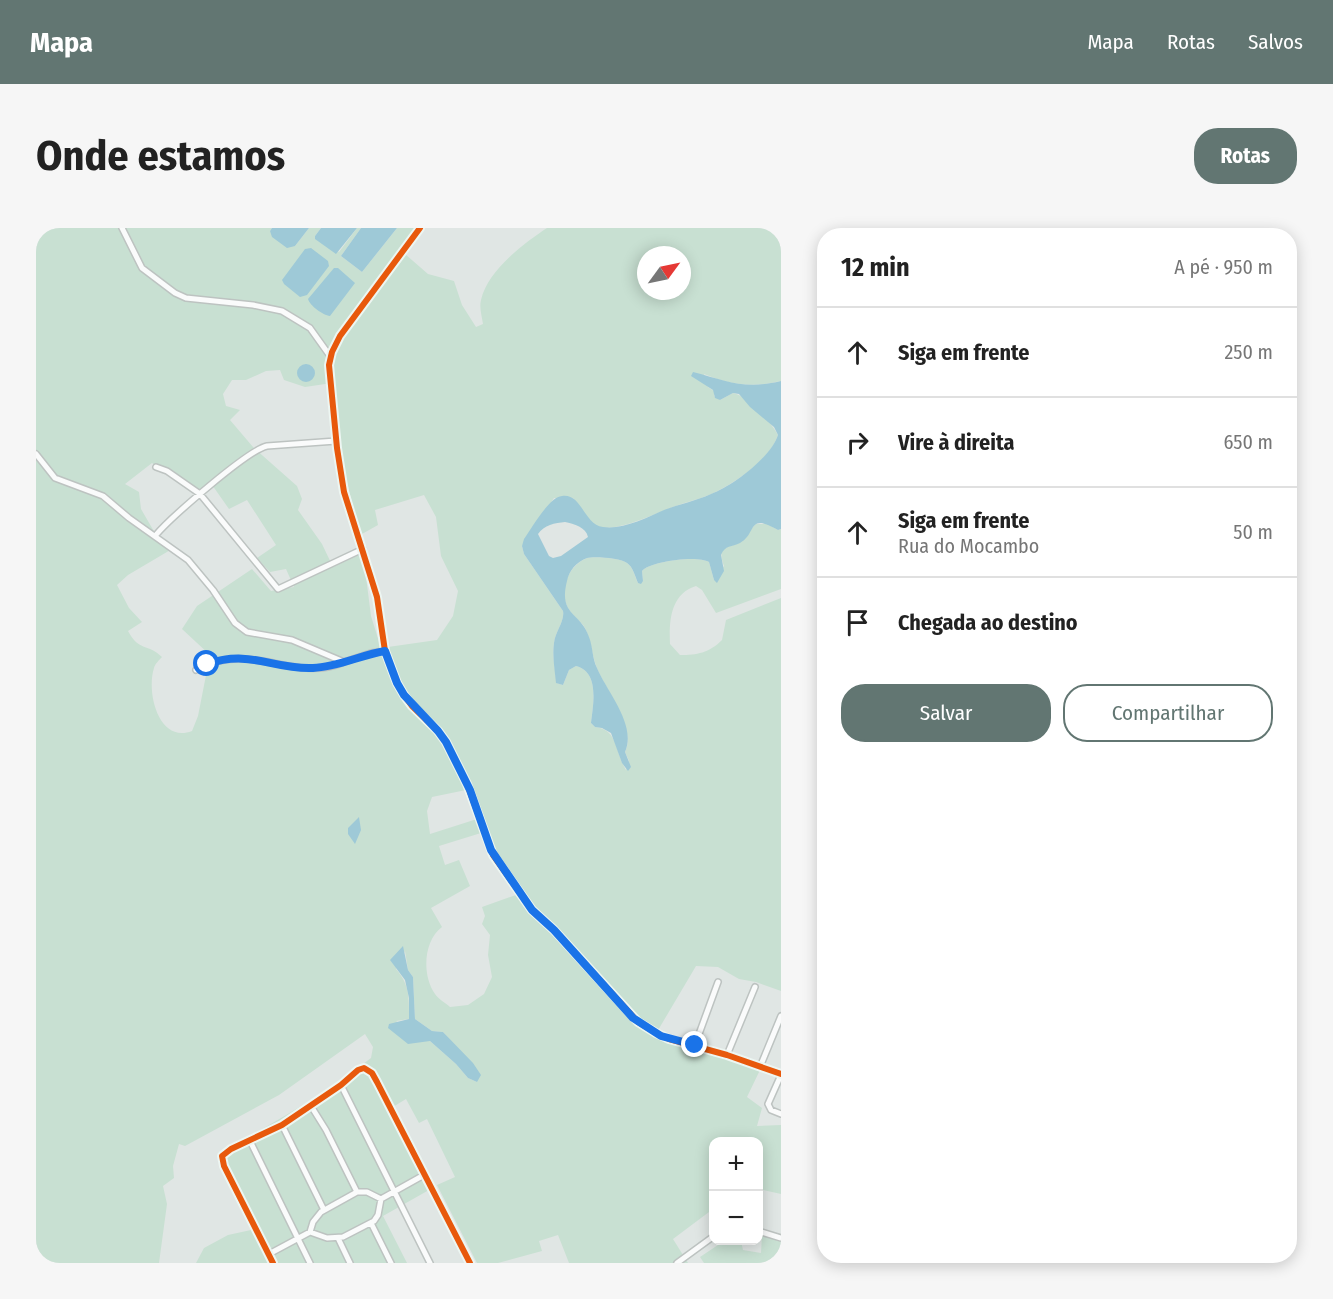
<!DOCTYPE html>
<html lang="pt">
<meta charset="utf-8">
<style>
body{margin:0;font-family:"Fira Sans Condensed",sans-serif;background:#f6f6f6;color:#222}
.controls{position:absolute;right:18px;bottom:18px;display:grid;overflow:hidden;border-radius:12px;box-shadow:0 3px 15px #0003}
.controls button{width:54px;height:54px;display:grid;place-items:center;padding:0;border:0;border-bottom:2px solid #e0e0e0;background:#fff;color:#222;font:30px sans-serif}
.compass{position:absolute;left:601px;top:18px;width:54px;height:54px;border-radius:50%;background:#fff;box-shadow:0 3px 15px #0003;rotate:57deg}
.stop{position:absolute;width:18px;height:18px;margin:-14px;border:4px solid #1a73e8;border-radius:50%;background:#fff}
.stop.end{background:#1a73e8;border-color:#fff;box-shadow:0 2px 6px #0008}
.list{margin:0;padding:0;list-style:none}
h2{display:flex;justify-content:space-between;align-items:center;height:78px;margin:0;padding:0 24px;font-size:26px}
h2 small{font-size:20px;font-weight:400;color:#767676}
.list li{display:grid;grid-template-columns:39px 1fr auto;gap:18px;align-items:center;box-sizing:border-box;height:90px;padding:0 24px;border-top:2px solid #e0e0e0}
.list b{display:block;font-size:22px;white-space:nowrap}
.list p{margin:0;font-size:20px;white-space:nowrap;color:#767676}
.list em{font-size:20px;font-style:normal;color:#767676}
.actions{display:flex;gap:12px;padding:18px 24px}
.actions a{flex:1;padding:14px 0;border:2px solid #627672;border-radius:24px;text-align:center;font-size:21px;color:#627672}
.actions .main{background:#627672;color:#fff}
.icon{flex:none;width:33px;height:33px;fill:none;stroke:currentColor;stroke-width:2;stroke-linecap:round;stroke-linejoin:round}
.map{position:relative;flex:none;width:745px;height:1035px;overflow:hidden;border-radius:24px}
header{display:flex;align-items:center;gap:36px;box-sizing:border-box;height:84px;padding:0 30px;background:#627672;color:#fff}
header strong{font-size:28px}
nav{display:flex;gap:33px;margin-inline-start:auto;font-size:21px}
.intro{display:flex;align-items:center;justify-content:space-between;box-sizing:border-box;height:144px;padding:0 36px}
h1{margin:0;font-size:42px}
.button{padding:15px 27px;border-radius:24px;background:#627672;color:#fff;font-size:21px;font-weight:700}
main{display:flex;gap:36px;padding:0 36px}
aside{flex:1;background:#fff;border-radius:24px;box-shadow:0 3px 15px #0003}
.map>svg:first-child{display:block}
</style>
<header>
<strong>Mapa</strong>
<nav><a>Mapa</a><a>Rotas</a><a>Salvos</a></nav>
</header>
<div class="intro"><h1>Onde estamos</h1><a class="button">Rotas</a></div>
<main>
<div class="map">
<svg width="745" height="1035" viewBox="0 0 745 1035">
<rect width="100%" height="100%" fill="#e0e6e4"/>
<path fill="#c8e0d2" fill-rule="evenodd" d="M0,0H236L234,3L259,18L273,0H285L279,8L303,24L321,0H325L305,28L326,44L361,0H387L369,26L392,46L418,53L426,77L440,99L447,96C446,89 443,79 445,72C452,42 487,16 511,0H745V153C716,160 695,157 668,146L672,159L678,163V168L684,172L697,165C710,167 736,195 742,207C735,229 707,249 687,260C673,269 656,272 640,278C622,284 579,306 561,298C551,293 544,279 537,270H518L486,318L488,326L527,383C529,393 519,404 518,415C516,428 519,443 521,455L527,457L533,442L540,438C564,444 557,477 555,495L559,499C582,501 579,524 590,542L593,533L589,524C601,500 570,463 561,440C556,428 555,412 549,400C546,394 538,389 534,383C521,366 531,338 551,330C558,328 585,330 591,335C597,339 599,349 602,355L607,353L606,343C614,333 662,327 673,334L678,352L688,338C679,314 696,322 708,311C713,307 714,301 720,296H732L742,302L745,301V361L680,385L666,362L660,358C634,366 633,394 634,416L644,427C661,427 673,425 686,412L690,392L745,370V763L720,754L703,751L682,739L660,738L618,809L724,842L711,869L726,880L721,898L745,897V966L723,961L722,914H678L677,981L637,1011L652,1035H533L522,1007L503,1013L506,1023L462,1035H441L401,957L419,949L391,891L383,895L370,871L352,882L393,962L347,988L371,1035H160L168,1020L192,1007L215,1002L182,925C235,897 287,867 335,830L337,819L329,806L243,867L149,918L143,916L137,938L138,950L127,958L131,976L123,1035H3L0,1017ZM610,27H646V63H610ZM244,142L248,152L269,159L296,155C302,207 308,256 326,306L342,297L339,282L388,267L400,289L405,328L422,363L417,388L401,412L345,420L335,388L327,325L297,339L286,316L262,282L266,271L261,258L217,219L194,192L204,182L190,178L187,166L196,152H210L230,143ZM116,235L159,266L174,254L193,281L211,272L240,317L221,330L234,344L250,341L258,359L235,363L216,341L161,378L146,401L174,427L162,488L156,503C123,516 110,465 118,440C119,436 123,432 126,429C112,415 103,424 92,403L106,394L93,380L81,357L92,347L136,321L123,312L105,281L103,264L89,256ZM430,562L441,591L394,606L391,583L396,569ZM445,605L454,626L480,667L446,679L449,688L446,696L454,707L452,727L456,749L448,766L432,777L414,779C410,775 402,771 399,766C386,748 387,713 406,699L395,680L434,658L423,632L409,637L403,618ZM369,723L372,742L377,749L379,791L396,803L407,804L422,821L441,854L432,850L420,836L394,813L360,793L373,791C373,770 374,757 360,741Z
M726,1007L745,1012V1035H668L664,1029L688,1013H705L707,1022L725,1025Z"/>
<path fill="#9ec9d7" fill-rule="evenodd" d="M236,0H273L259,18L251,20L236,9L234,3Z
M285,0H321L300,26L279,11V8Z
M325,0H361L326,44L305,28Z
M275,20L292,33L293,38L271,67L264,69L248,56L246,52L269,21Z
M298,40H302L319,55L294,88C287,87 274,78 272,71Z
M261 145a9 9 0 1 1 18 0a9 9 0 1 1-18 0Z
M657,144C691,153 709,162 745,153V301L742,302C711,284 721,306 704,315C696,319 689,317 685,327L688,343L681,355L678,352L673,334C662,327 614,333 606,343L607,353L605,356L602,355C599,348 597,339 591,335C585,330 558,328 551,330C540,334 533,343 531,353C522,388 545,384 553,409C557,419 556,430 561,440C571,464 601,497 589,524L595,539L592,543L586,535L575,505L566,500L559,499L555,495C557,477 564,444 540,438L533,442L527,457L520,455C519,443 516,428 518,415C519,404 529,393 527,383L488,326L486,318L488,311C496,300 513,269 526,268C546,265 548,297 567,299C586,302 610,290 628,282C643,276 660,273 675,266C697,258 735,229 742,207L738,199L714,179L703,166L697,165L684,172L679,170L677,162L655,148ZM529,294C538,296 550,299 552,309L525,328L517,330L513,328L502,306C508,297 519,295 529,294Z
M323,589L325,602L319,616L312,606V600Z
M367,718L372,742L377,749L379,791L396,803L407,804L437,835L445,847L441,854L432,850L420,836L394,813L372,816L352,800L353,796L373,791V770L369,752L354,732Z"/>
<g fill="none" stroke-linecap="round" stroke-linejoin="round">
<defs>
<path id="street" d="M86,0L106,40L139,65L150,70L217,77L246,83L274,100L294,128
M384,0L304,108L296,124L293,137L301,220L308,264L341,369L349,423L361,455L368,467L376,478L402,503L410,514L431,556L457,627L496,682L518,702L602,794L620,805L633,811L691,827L745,846
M0,226L19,250L67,268L93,290L152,332L177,362L199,395L211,404L256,412L308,434L335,425L349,423
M120,239L131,243L164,266L242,361L327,321
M119,308C134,290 212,222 231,218L300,213
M160,442C214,411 258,456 308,434
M659,817L682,754
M691,827L719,759
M724,839L745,788
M745,847L732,876L735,882L745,886
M305,857L394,1035
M275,878L290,902L321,964
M246,897L288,982
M214,913L274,1035
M335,995L355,1035
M722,1003L745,1010
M274,1004L291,1010L307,1009L338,993L342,987L345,971
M302,1010L314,1035
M233,1026L274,1004L277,994L285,984L321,964H331L345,971L388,947
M237,1035L188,938L186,928L195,921L246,897L305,857L322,842L328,840L336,845L341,854L434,1035
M641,1035L678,1008"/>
</defs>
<use href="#street" stroke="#bdc3c1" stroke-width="8"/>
<use href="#street" stroke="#fafbfb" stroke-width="5"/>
<defs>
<path id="cycleway" d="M384,0L304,108L296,124L293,137L301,220L308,264L341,369L349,423L361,455L368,467L376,478L402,503L410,514L431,556L457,627L496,682L518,702L602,794L620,805L633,811L691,827L745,846
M237,1035L188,938L186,928L195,921L246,897L305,857L322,842L328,840L336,845L341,854L434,1035"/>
</defs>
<use href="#cycleway" stroke="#edf6f2" stroke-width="10"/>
<use href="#cycleway" stroke="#e8590c" stroke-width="6"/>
</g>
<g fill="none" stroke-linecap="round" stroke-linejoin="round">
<path stroke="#1a73e8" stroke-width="8" d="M171,436C215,421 237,442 277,440C302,439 325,427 349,423L361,455L368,467L402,503L410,514L434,562L455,622L496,682L518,702L597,790L625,808L659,817"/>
</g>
</svg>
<div class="controls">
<button>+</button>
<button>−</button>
</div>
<svg class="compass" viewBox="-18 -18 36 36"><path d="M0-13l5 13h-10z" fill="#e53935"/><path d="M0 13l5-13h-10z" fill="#767676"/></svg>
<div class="stop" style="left:171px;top:436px"></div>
<div class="stop end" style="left:659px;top:817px"></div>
</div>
<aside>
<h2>12 min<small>A pé · 950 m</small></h2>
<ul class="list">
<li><svg class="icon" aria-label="ahead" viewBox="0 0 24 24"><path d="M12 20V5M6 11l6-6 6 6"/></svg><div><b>Siga em frente</b></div><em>250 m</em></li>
<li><svg class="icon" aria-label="right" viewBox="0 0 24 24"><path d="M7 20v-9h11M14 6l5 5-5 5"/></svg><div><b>Vire à direita</b></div><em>650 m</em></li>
<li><svg class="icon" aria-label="ahead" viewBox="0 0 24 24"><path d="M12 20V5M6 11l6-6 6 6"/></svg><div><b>Siga em frente</b><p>Rua do Mocambo</p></div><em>50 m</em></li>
<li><svg class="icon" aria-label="arrive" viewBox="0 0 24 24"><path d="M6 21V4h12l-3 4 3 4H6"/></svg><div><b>Chegada ao destino</b></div></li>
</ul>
<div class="actions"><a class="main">Salvar</a><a>Compartilhar</a></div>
</aside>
</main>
